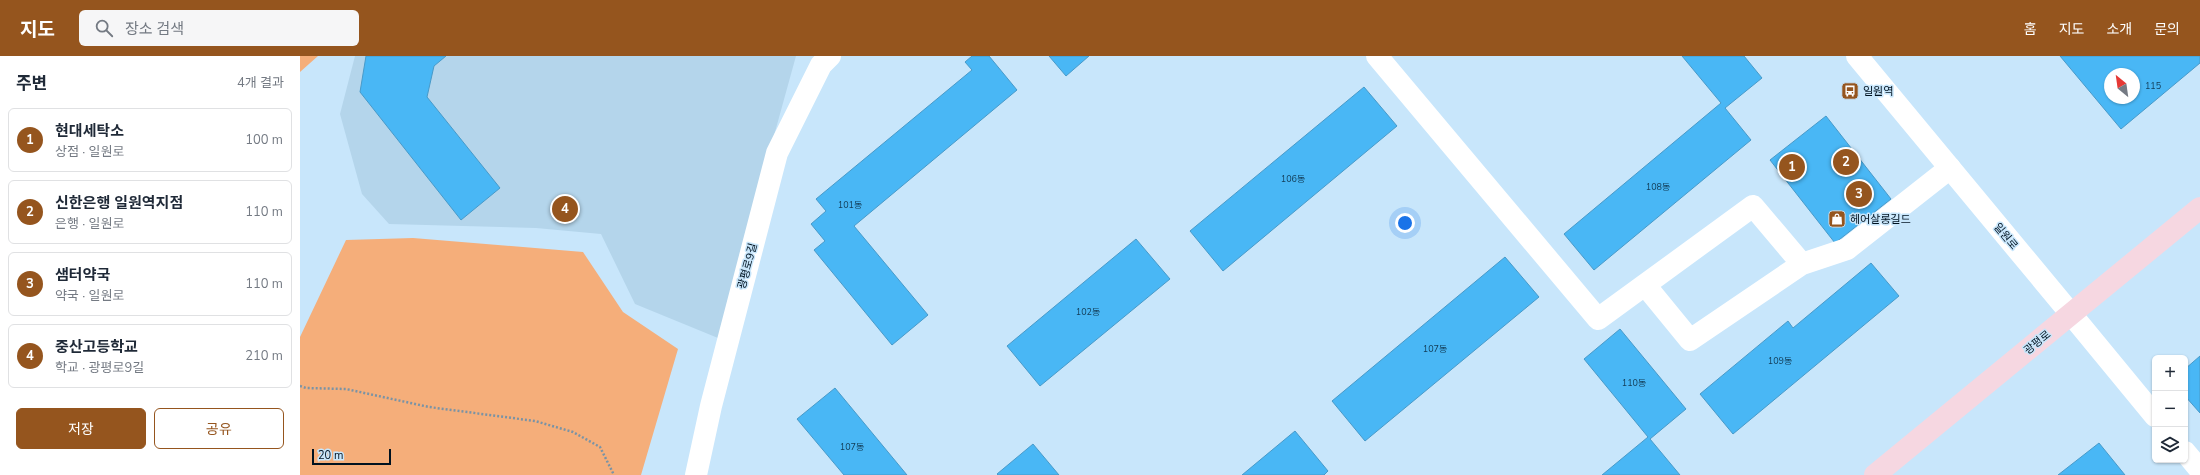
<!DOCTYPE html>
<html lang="ko">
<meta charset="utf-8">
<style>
body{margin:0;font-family:"Nunito Sans","Noto Sans KR",sans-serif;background:#f6f6f7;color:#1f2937}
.controls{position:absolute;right:12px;bottom:12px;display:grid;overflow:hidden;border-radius:6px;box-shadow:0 1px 3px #0004}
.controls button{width:36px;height:36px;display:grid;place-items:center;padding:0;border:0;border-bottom:1px solid #e0e1e3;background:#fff;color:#1f2937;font:20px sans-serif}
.compass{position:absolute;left:1804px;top:12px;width:36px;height:36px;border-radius:50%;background:#fff;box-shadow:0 1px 3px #0004;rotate:331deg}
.scale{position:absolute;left:12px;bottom:10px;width:79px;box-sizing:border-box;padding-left:4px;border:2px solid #001220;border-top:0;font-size:11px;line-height:14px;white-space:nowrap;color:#001220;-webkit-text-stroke:3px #c8e6fb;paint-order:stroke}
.you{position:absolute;left:1105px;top:167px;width:14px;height:14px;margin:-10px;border:3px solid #fff;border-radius:50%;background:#1a73e8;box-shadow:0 0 0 6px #1a73e833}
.badge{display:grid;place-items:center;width:26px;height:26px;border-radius:50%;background:#95551e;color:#fff;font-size:13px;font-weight:700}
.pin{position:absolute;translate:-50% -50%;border:2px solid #fff;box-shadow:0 1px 4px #0006}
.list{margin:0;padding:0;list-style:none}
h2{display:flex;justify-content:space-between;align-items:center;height:52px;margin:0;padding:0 16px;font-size:17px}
h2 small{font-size:13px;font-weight:400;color:#747a83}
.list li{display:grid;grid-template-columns:26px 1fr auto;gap:12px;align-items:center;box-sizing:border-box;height:64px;margin:0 8px 8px;padding:0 8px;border:1px solid #e0e1e3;border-radius:6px}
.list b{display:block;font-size:15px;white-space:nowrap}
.list p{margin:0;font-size:13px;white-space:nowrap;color:#747a83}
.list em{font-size:13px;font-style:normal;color:#747a83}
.actions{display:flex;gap:8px;padding:12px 16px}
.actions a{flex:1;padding:9px 0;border:1px solid #95551e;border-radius:6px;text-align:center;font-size:14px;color:#95551e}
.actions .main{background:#95551e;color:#fff}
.icon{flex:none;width:22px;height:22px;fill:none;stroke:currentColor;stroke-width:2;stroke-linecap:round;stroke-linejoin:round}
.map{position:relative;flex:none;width:1900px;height:419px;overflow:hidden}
header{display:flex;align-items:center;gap:24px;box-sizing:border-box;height:56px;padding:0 20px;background:#95551e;color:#fff}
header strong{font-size:19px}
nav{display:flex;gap:22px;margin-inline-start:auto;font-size:14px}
.search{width:280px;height:36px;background:#f6f6f7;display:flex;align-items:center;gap:10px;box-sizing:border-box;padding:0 14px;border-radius:6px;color:#747a83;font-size:15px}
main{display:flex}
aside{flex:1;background:#fff}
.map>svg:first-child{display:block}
</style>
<header>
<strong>지도</strong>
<div class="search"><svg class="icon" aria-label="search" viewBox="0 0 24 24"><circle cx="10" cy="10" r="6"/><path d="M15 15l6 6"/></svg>장소 검색</div>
<nav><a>홈</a><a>지도</a><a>소개</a><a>문의</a></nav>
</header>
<main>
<aside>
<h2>주변<small>4개 결과</small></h2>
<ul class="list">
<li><span class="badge">1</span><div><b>현대세탁소</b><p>상점 · 일원로</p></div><em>100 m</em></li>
<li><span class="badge">2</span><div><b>신한은행 일원역지점</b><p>은행 · 일원로</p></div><em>110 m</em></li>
<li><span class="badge">3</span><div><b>샘터약국</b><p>약국 · 일원로</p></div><em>110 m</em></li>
<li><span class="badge">4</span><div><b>중산고등학교</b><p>학교 · 광평로9길</p></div><em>210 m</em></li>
</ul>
<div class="actions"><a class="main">저장</a><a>공유</a></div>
</aside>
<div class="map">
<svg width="1900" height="419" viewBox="0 0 1900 419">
<rect width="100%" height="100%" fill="#c8e6fb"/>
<path fill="#b4d5eb" d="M55,0H496L418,282L335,248L301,178L236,172L89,168L62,138L40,58Z"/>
<path fill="#f5ae7a" d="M0,0H18L0,16Z
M113,182L283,196L323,256L378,293L341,419H0V281L46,184Z"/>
<path fill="#49b7f5" stroke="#489ac9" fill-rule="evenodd" d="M66,0H146L134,10L127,41L200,132L161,164L60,36Z
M672,0H689L717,34L554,170L628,259L592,289L514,194L525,185L511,168L526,155L516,143L672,14L665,6Z
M749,0H789L766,20Z
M1382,0H1444L1462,22L1425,52L1451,84L1294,214L1264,178L1421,47Z
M1760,0H1900V7L1821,73ZM1810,18H1834V42H1810Z
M1064,31L1097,70L923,215L890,175Z
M1526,60L1591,143L1535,187L1470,104Z
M836,183L870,223L740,330L707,290Z
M1205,201L1239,241L1065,385L1032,345Z
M1571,207L1599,240L1433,378L1400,338L1488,265L1493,272Z
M1320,273L1386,353L1350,383L1380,419H1302L1348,381L1284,303Z
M1900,300V357L1885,340V313Z
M535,332L607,419H544L497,363Z
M995,375L1028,415L1024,419H942Z
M1799,387L1825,419H1758Z
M733,388L759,419H698L697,418Z"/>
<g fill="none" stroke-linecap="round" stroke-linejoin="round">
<path stroke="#7a93a5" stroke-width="2.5" stroke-dasharray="2 2" stroke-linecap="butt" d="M0,330L6,332L46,333L129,351L235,365L273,376L300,391L314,419"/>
<path stroke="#fff" stroke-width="22" d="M1077,0L1298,263L1453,150L1502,208L1547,193L1650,112
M1345,229L1390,284L1502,208
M1771,258L1855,360
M1885,396L1900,414
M396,419L411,350L477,97L521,9L530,0"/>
<path stroke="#fff" stroke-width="22" d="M1557,0L1771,258"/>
<path stroke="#f6d7e1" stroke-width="22" d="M1575,419L1900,152"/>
</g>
<defs>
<symbol id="bus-square" viewBox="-11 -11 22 22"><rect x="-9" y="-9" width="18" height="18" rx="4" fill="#95551e" stroke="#c8e6fb"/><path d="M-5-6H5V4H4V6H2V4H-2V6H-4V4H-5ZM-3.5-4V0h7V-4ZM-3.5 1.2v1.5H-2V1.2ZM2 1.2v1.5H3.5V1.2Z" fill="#fff"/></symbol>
<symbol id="shop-square" viewBox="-11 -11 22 22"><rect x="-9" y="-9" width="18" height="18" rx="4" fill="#95551e" stroke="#c8e6fb"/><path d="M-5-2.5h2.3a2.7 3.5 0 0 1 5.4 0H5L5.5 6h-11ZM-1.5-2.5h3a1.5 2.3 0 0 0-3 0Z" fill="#fff"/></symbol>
</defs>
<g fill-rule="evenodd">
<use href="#bus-square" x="1540" y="25" width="20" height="20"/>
<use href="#shop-square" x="1527" y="153" width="20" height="20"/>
</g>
<g text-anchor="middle" stroke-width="3" stroke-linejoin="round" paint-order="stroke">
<g font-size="9" fill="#123b55">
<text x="1853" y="33">115</text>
<text x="993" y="126">106동</text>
<text x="1358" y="134">108동</text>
<text x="550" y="152">101동</text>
<text x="788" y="259">102동</text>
<text x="1135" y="296">107동</text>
<text x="1480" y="308">109동</text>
<text x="1334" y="330">110동</text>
<text x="552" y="394">107동</text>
</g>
<g font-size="11" fill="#001220" stroke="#c8e6fb" text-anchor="start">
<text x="1563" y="39">일원역</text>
<text x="1550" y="167">헤어살롱길드</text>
</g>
<g font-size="11" fill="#001220" stroke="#c8e6fb">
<text transform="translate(1706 180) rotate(50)" y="4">일원로</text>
<text transform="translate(447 210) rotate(-75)" y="4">광평로9길</text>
<text transform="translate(1737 286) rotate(-39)" y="4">광평로</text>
</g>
</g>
</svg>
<div class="controls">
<button>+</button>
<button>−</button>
<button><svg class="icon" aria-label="layers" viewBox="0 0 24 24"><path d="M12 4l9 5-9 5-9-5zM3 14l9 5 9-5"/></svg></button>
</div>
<svg class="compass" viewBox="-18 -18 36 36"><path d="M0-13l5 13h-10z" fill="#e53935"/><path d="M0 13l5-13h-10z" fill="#747a83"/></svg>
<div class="scale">20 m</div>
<div class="you"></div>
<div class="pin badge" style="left:1492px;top:111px">1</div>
<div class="pin badge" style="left:1546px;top:106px">2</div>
<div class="pin badge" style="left:1559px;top:138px">3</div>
<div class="pin badge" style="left:265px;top:153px">4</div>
</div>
</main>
